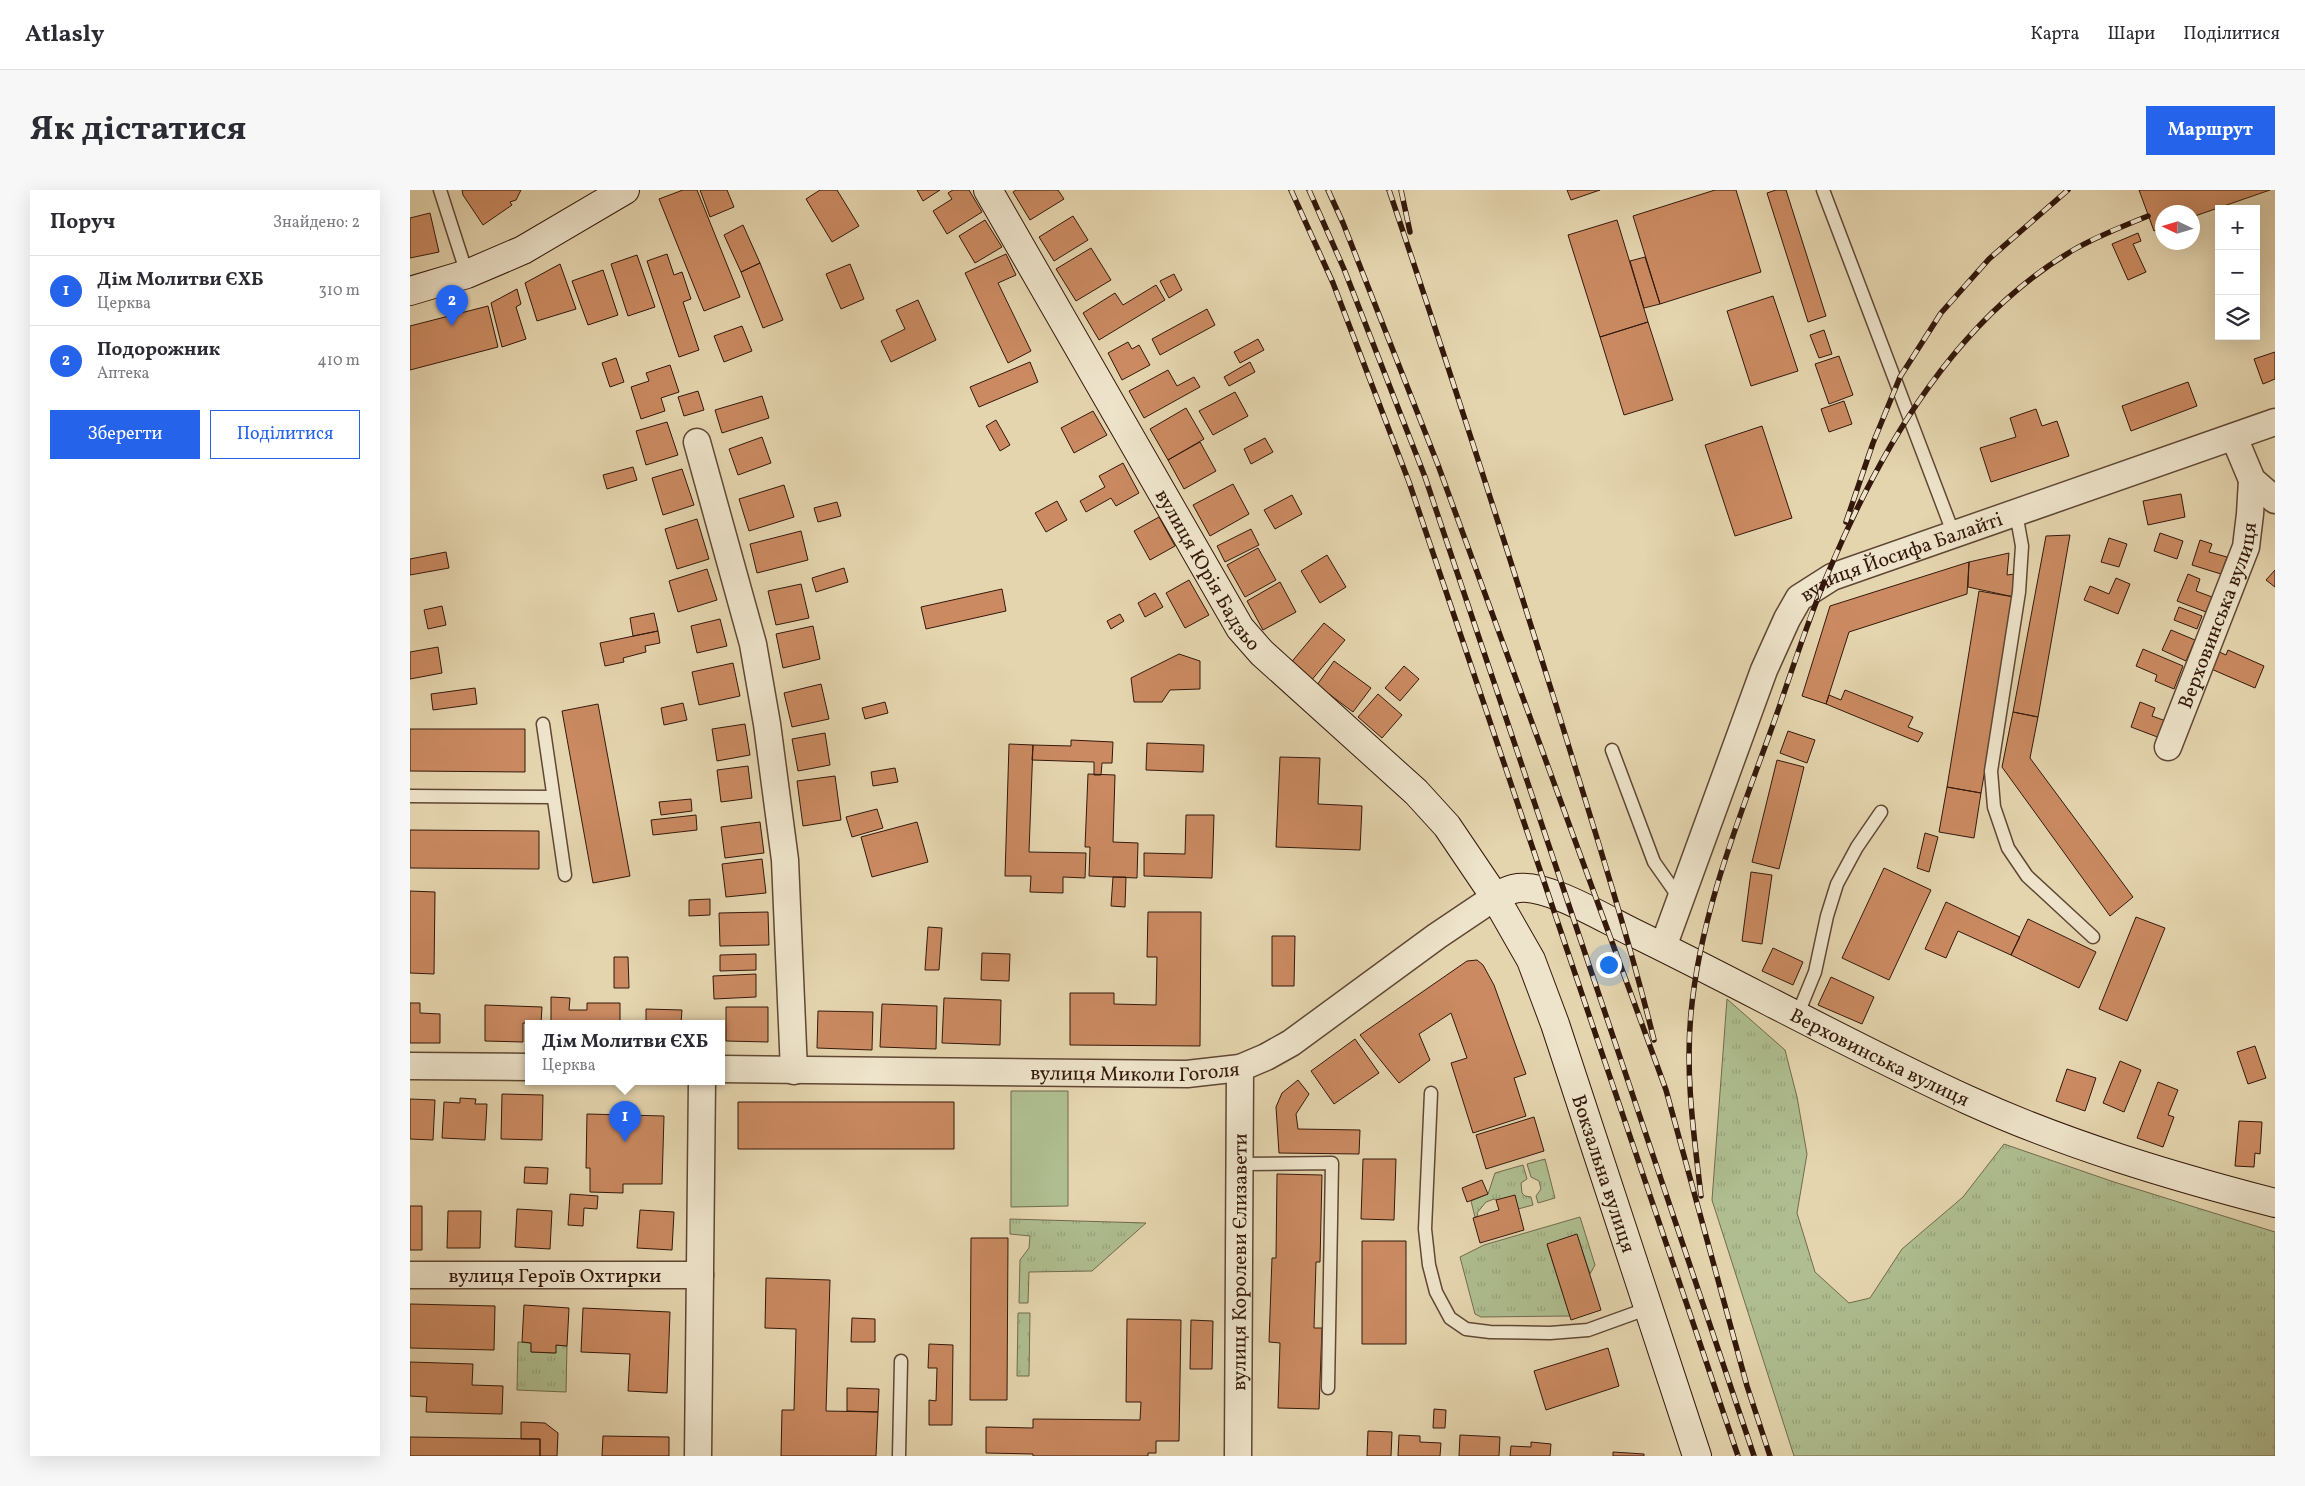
<!DOCTYPE html>
<html lang="uk">
<meta charset="utf-8">
<style>
body{margin:0;font-family:Vollkorn,serif;background:#f7f7f7;color:#2b2b33}
.controls{position:absolute;right:15px;top:15px;display:grid;overflow:hidden;border-radius:0px;box-shadow:0 5px 20px #0002}
.controls button{width:45px;height:45px;display:grid;place-items:center;padding:0;border:0;border-bottom:1px solid #e1e1e2;background:#fff;color:#2b2b33;font:25px sans-serif}
.compass{position:absolute;left:1745px;top:15px;width:45px;height:45px;border-radius:50%;background:#fff;box-shadow:0 5px 20px #0002;rotate:274deg}
.you{position:absolute;left:1198px;top:774px;width:18px;height:18px;margin:-12px;border:4px solid #fff;border-radius:50%;background:#1a73e8;box-shadow:0 0 0 8px #1a73e833}
.badge{display:grid;place-items:center;width:32px;height:32px;border-radius:50%;background:#2563eb;color:#fff;font-size:16px;font-weight:700}
.pin{position:absolute;translate:-50% -41px;filter:drop-shadow(0 1px 2px #0008)}
.pin::after{content:'';position:absolute;top:26px;width:18px;height:15px;background:inherit;clip-path:polygon(0 0,100% 0,50% 100%)}
.popup{position:absolute;left:115px;top:830px;width:200px;height:65px;box-sizing:border-box;display:grid;place-content:center;border-radius:0px;background:#fff;filter:drop-shadow(0 1px 4px #0005);font-size:16px;white-space:nowrap;color:#7c7c81}
.popup b{font-size:19px;color:#2b2b33}
.popup::after{content:'';position:absolute;left:50%;top:100%;margin-left:-10px;border:10px solid transparent;border-top-color:#fff}
.list{margin:0;padding:0;list-style:none}
h2{display:flex;justify-content:space-between;align-items:center;height:65px;margin:0;padding:0 20px;font-size:21px}
h2 small{font-size:16px;font-weight:400;color:#7c7c81}
.list li{display:grid;grid-template-columns:32px 1fr auto;gap:15px;align-items:center;box-sizing:border-box;height:70px;padding:0 20px;border-top:1px solid #e1e1e2}
.list b{display:block;font-size:19px;white-space:nowrap}
.list p{margin:0;font-size:16px;white-space:nowrap;color:#7c7c81}
.list em{font-size:16px;font-style:normal;color:#7c7c81}
.actions{display:flex;gap:10px;padding:15px 20px}
.actions a{flex:1;padding:11px 0;border:1px solid #2563eb;border-radius:0px;text-align:center;font-size:18px;color:#2563eb}
.actions .main{background:#2563eb;color:#fff}
.icon{flex:none;width:28px;height:28px;fill:none;stroke:currentColor;stroke-width:2;stroke-linecap:round;stroke-linejoin:round}
.map{position:relative;flex:none;width:1865px;height:1266px;overflow:hidden;border-radius:0px}
header{display:flex;align-items:center;gap:30px;box-sizing:border-box;height:70px;padding:0 25px;background:#fff;border-bottom:1px solid #e1e1e2}
header strong{font-size:24px}
nav{display:flex;gap:28px;margin-inline-start:auto;font-size:18px}
.intro{display:flex;align-items:center;justify-content:space-between;box-sizing:border-box;height:120px;padding:0 30px}
h1{margin:0;font-size:35px}
.button{padding:12px 22px;border-radius:0px;background:#2563eb;color:#fff;font-size:18px;font-weight:700}
main{display:flex;gap:30px;padding:0 30px}
aside{flex:1;background:#fff;border-radius:0px;box-shadow:0 5px 20px #0002}
.map>svg:first-child{display:block}
</style>
<header>
<strong>Atlasly</strong>
<nav><a>Карта</a><a>Шари</a><a>Поділитися</a></nav>
</header>
<div class="intro"><h1>Як дістатися</h1><a class="button">Маршрут</a></div>
<main>
<aside>
<h2>Поруч<small>Знайдено: 2</small></h2>
<ul class="list">
<li><span class="badge">1</span><div><b>Дім Молитви ЄХБ</b><p>Церква</p></div><em>310 m</em></li>
<li><span class="badge">2</span><div><b>Подорожник</b><p>Аптека</p></div><em>410 m</em></li>
</ul>
<div class="actions"><a class="main">Зберегти</a><a>Поділитися</a></div>
</aside>
<div class="map">
<svg width="1865" height="1266" viewBox="0 0 1865 1266">
<defs>
<pattern id="grass-tufts" width="24" height="20" patternUnits="userSpaceOnUse" patternTransform="scale(1.25)"><rect width="24" height="20" fill="#afbe90"/><path d="M3 7l-1-3M5 7V3M7 7l1-3M15 17l-1-3M17 17v-4M19 17l1-3" fill="none" stroke="#97a37b"/></pattern>
</defs>
<rect width="100%" height="100%" fill="#e5d5af"/>
<filter id="stains"><feTurbulence type="fractalNoise" baseFrequency=".004" numOctaves="4"/><feColorMatrix values="0 0 0 0 .2 0 0 0 0 .09 0 0 0 0 .02 0 0 0 .5 -.17"/></filter>
<radialGradient id="worn" r=".72"><stop offset=".6" stop-color="#630" stop-opacity="0"/><stop offset="1" stop-color="#630" stop-opacity=".3"/></radialGradient>
<path fill="url(#grass-tufts)" stroke="#716b4e" d="M1317,809L1375,860L1387,907L1397,964L1387,1023L1405,1082L1439,1113L1460,1108L1492,1059L1553,1007L1594,954L1704,992L1865,1042V1266H1384L1302,1010Z
M1135,969L1145,1008L1128,1013L1126,1006L1131,999L1129,991L1121,987L1117,974Z
M1113,975L1117,989L1111,993L1112,1003L1115,1006L1121,1007L1123,1015L1108,1019L1084,1009L1076,1012L1067,1023L1068,1026L1065,1027L1061,1011L1078,1004L1085,983Z
M1170,1027L1185,1075L1180,1084L1167,1045L1137,1055L1160,1126L1071,1127L1065,1124L1050,1067L1074,1055Z
M600,1029L736,1033L682,1081L619,1082L618,1113H609L610,1070L619,1058L620,1046L600,1044Z
M608,1123H620L619,1186H607Z
M108,1152L121,1153V1162L145,1163L146,1155L157,1156L156,1202L107,1200Z"/>
<path fill="#afbe90" stroke="#716b4e" d="M601,901H658V1016L601,1017Z"/>
<path fill="#cb8a61" stroke="#33180b" d="M52,0H111L106,10L100,12L102,15L73,35L53,5Z
M273,0H287L330,107L294,121L249,9Z
M290,0H317L324,17L300,27Z
M410,0H427L449,36L422,52L396,9Z
M507,0H530L513,11Z
M543,0H559L572,22L537,44L523,21L542,9L538,3Z
M606,0H648L654,9L620,30L603,2Z
M1157,0H1190L1161,10Z
M1305,0H1326L1351,82L1250,114L1223,26Z
M1366,0H1376L1416,126L1398,132L1357,3Z
M1729,0H1860L1782,27V22H1752V38L1744,41Z
M20,23L29,62L0,68V28Z
M663,26L678,50L644,71L629,47Z
M575,30L592,57L565,73L549,46Z
M1207,30L1238,132L1190,147L1158,45Z
M333,35L350,73L331,82L314,45Z
M1728,43L1731,51L1723,54L1736,82L1718,90L1702,54Z
M681,58L701,90L666,111L646,79Z
M257,64L264,85L272,82L281,109L273,112L289,160L269,167L237,71Z
M596,64L606,85L588,93L621,161L598,173L555,83Z
M227,65L245,117L218,126L201,74Z
M1235,67L1250,114L1234,118L1220,71Z
M350,73L373,130L353,138L331,82Z
M150,74L166,119L127,131L115,93Z
M440,74L454,109L431,119L416,84Z
M193,80L208,125L178,135L162,91Z
M764,84L772,100L759,108L750,91Z
M746,95L755,110L689,150L673,123L705,103L713,115Z
M107,99L111,114L106,117L116,149L92,157L81,113Z
M1363,106L1388,181L1341,196L1317,121Z
M508,110L526,150L481,172L471,151L495,139L486,120Z
M78,116L88,157L0,180V136Z
M797,119L805,135L750,165L742,149Z
M1238,132L1263,210L1214,225L1190,147Z
M332,136L342,161L314,172L304,146Z
M1414,140L1422,164L1409,168L1400,145Z
M848,149L854,160L830,173L824,162Z
M718,152L722,159L729,155L740,175L712,190L698,163Z
M1865,162V189L1853,194L1844,169Z
M1429,166L1443,205L1419,214L1405,174Z
M206,168L214,192L200,197L192,173Z
M620,172L628,192L569,217L560,197Z
M840,172L845,182L819,196L814,187Z
M260,175L269,202L251,208L255,221L231,229L221,197L239,191L236,183Z
M758,180L767,196L784,187L790,197L734,228L719,201Z
M1778,192L1787,216L1721,241L1712,216Z
M288,201L294,220L274,226L268,207Z
M825,202L838,226L803,245L789,221Z
M352,206L359,228L312,243L305,220Z
M1434,211L1442,234L1419,242L1411,219Z
M776,218L794,249L758,270L740,239Z
M1626,219L1632,236L1647,231L1659,266L1581,292L1570,258L1606,247L1600,228Z
M683,221L697,245L664,263L651,238Z
M586,230L600,255L590,261L576,236Z
M257,232L268,265L236,275L226,241Z
M1352,236L1382,328L1325,346L1295,255Z
M352,247L361,273L328,285L319,259Z
M855,248L863,262L841,274L834,259Z
M790,252L806,281L774,299L758,270Z
M713,273L729,303L706,316L701,308L676,322L670,311L695,297L689,286Z
M223,277L227,290L197,299L193,285Z
M272,279L284,315L253,325L242,288Z
M823,294L839,324L800,346L783,315Z
M374,295L384,327L339,341L329,309Z
M1771,304L1775,327L1738,335L1733,311Z
M882,305L892,324L865,339L854,320Z
M647,311L657,330L636,342L625,323Z
M427,312L431,326L408,332L404,318Z
M749,327L765,356L740,370L724,341Z
M287,329L299,369L267,379L255,339Z
M841,339L849,355L815,372L807,356Z
M391,341L398,370L347,383L340,354Z
M1750,343L1773,351L1767,369L1744,361Z
M1660,345L1628,527L1603,522L1636,346Z
M1699,348L1717,354L1709,377L1691,372Z
M1790,350L1802,354L1799,362L1817,367L1811,384L1782,375Z
M848,358L866,390L835,407L817,375Z
M36,362L39,378L0,385V369Z
M1599,363L1597,385L1605,384L1604,407L1558,397L1559,372Z
M917,365L936,397L910,413L891,381Z
M1559,372L1557,404L1439,442L1416,514L1392,506L1420,416Z
M434,378L438,392L406,402L402,388Z
M297,379L307,410L268,422L259,391Z
M1865,380V397L1856,390Z
M1778,384L1790,389L1786,401L1802,407L1796,422L1767,411Z
M1706,388L1720,394L1708,424L1674,410L1680,396L1699,404Z
M779,390L799,425L775,438L756,403Z
M870,392L886,422L853,440L837,411Z
M391,394L399,428L366,435L358,401Z
M592,399L596,421L516,439L511,417Z
M1569,401L1604,407L1571,603L1537,597Z
M745,403L753,417L735,427L728,413Z
M32,416L36,435L18,439L14,420Z
M1769,417L1792,426L1787,439L1764,430Z
M244,423L248,441L223,446L220,428Z
M710,424L714,431L701,439L697,431Z
M310,429L317,456L287,463L281,436Z
M914,433L935,450L900,492L879,475Z
M403,436L410,469L373,478L366,444Z
M1761,440L1785,450L1776,471L1752,460Z
M248,441L250,453L235,456L236,462L213,468L214,472L195,476L190,453Z
M28,457L32,483L0,489V462Z
M1733,459L1773,476L1764,499L1745,491L1747,485L1726,476Z
M1818,460L1854,476L1845,498L1799,478L1807,461L1816,465Z
M769,464L790,471V499L760,500L752,512H724L721,488Z
M924,471L961,498L943,522L907,495Z
M323,473L330,506L289,515L282,482Z
M994,476L1009,489L990,511L975,498Z
M411,494L419,529L382,537L374,503Z
M65,498L67,514L23,520L21,504Z
M1435,500L1503,527L1498,537L1513,543L1508,552L1416,514L1419,505L1431,510Z
M968,504L992,525L972,548L948,527Z
M475,512L478,523L455,529L452,518Z
M1730,512L1745,518L1742,526L1756,531L1750,548L1721,537Z
M273,513L277,530L254,535L251,518Z
M188,514L220,686L183,693L152,521Z
M1603,522L1628,527L1620,568L1723,707L1700,726L1592,577Z
M335,534L340,565L307,571L302,539Z
M0,539H115V582L0,581Z
M1378,541L1405,550L1397,573L1370,563Z
M415,543L420,575L388,581L382,549Z
M661,550L703,552L702,573H692L691,585H684V572L622,570L623,555L661,556Z
M737,553L794,555L793,582L736,580Z
M599,554L623,555L619,662L676,663L675,688L653,687V703L620,702L621,686H595Z
M870,567L910,568L908,614L952,616L950,660L866,657Z
M1367,570L1394,577L1369,679L1342,672Z
M338,576L342,608L311,612L307,580Z
M485,578L488,592L463,596L461,582Z
M678,584L705,585L703,652L728,653L727,688L679,686L680,657H675Z
M425,586L431,630L393,636L387,591Z
M1537,597L1571,603L1564,648L1529,642Z
M281,609L282,621L251,625L249,612Z
M467,619L473,638L442,647L436,627Z
M286,625L287,640L243,645L241,630Z
M776,625H804L802,688L734,686V663L775,664Z
M350,632L354,663L315,668L311,637Z
M507,632L518,672L462,687L451,647Z
M0,640L129,641V679L0,678Z
M1515,643L1528,647L1519,682L1507,678Z
M352,669L356,703L316,707L312,674Z
M1474,678L1521,700L1479,790L1432,768Z
M1341,682L1362,685L1352,754L1332,751Z
M703,687H716L715,717L701,716Z
M0,701L25,702L24,784L0,783Z
M300,709V725L279,726V710Z
M1536,712L1610,747L1601,765L1548,741L1536,768L1515,759Z
M358,722L359,755L310,756L309,723Z
M738,722H791L790,856L660,855V803H704V814L746,815L747,767H737Z
M1726,727L1755,738L1717,831L1689,819Z
M1618,729L1686,762L1669,798L1601,765Z
M518,737L532,738L529,780H515Z
M862,746H885L884,796H862Z
M1363,758L1393,772L1383,795L1352,781Z
M572,763L600,764L599,791L571,790Z
M346,764V780L310,781V765Z
M204,767H218L219,798H204Z
M1067,770L1073,775L1084,795L1116,884L1104,888L1116,926L1063,943L1041,873L1057,868L1041,823L1009,844L1020,870L989,893L950,845L1057,771Z
M346,784V807L304,809L303,786Z
M1421,787L1464,807L1452,834L1408,815Z
M141,807L160,808L159,820H177V813H210V833H141Z
M534,808L591,810L590,855L532,853Z
M0,813H10V823L30,824V853H0Z
M472,814L527,816L526,859L470,857Z
M75,815L132,817L131,833H113V852L75,851Z
M316,817H358V852L316,851Z
M236,819L272,820L271,833H236Z
M408,821L463,822L462,860L407,858Z
M945,849L969,883L924,914L901,881Z
M1845,856L1856,888L1838,894L1827,862Z
M1710,871L1731,880L1714,922L1693,913Z
M1657,879L1686,888L1675,921L1646,911Z
M888,890L899,904L886,924L888,939L950,940L949,964L869,963L866,917L872,903Z
M1748,892L1768,900L1758,925L1764,927L1753,957L1727,948Z
M92,904L133,905L132,950L91,949Z
M50,908L66,909L65,914H77L75,950L32,948L34,912L50,913Z
M0,909L25,910L23,950L0,949Z
M328,912H544V959H328Z
M177,924L254,926L252,994H213V1003L180,1002V978H176Z
M1124,927L1134,961L1076,979L1066,945Z
M1829,931L1852,932L1850,964L1845,963L1844,977L1825,976Z
M953,969H986L984,1030L951,1029Z
M115,977L138,978L137,994L114,993Z
M867,984L912,985L910,1072H906L904,1138H912L909,1219L868,1218L870,1153L859,1152L862,1068H866Z
M1072,990L1078,1004L1057,1012L1052,998Z
M160,1004L188,1006L187,1019L174,1018L173,1036L158,1035Z
M1105,1005L1114,1040L1070,1053L1063,1028L1089,1020L1086,1010Z
M0,1016H12V1060H0Z
M107,1019L142,1021L140,1059L105,1057Z
M230,1020L264,1022L262,1060L227,1058Z
M38,1021H71L70,1058H37Z
M1167,1044L1191,1120L1161,1130L1137,1054Z
M561,1048H598L597,1210H560Z
M952,1051H996V1154H952Z
M356,1088L420,1090L416,1221L468,1222L466,1266H371L372,1220H384L386,1139L355,1138Z
M0,1114L85,1116L84,1160L0,1158Z
M114,1115L159,1118L157,1156L146,1155V1163L121,1162V1153L112,1152Z
M173,1118L260,1122L257,1203L218,1201L220,1164L171,1162Z
M442,1128L465,1129V1152H441Z
M717,1129L771,1130L769,1251H746V1263H738V1266H623V1264L576,1263V1237L623,1238V1229L730,1230L731,1212H716Z
M781,1130L803,1131L802,1179H780Z
M519,1154L543,1155L542,1235H519V1210L526,1211L527,1178H518Z
M1198,1158L1209,1196L1136,1220L1124,1181Z
M0,1172L63,1174L62,1195L93,1196L92,1224L16,1222L17,1207L0,1206Z
M437,1198L469,1199L468,1222L437,1221Z
M1024,1219L1036,1220L1035,1238H1023Z
M111,1232L135,1233L148,1243L147,1266H130V1249H111Z
M958,1241L982,1242L981,1266H957Z
M989,1245L1010,1246V1252L1031,1253L1030,1266H988Z
M1050,1245L1090,1247L1089,1266H1049Z
M193,1246L259,1247V1266H192Z
M0,1247L130,1249V1266H0Z
M1121,1252L1141,1254L1140,1266H1100L1101,1256L1121,1257Z
M1203,1262L1234,1264V1266H1203Z"/>
<g fill="none" stroke-linecap="round" stroke-linejoin="round">
<defs>
<path id="lane" d="M30,0L57,84
M1413,0L1544,345
M1606,323L1612,356L1609,402L1581,581L1584,617L1598,658L1617,686L1683,747
M133,534L155,685
M1202,560L1244,672L1270,709
M0,606L143,607
M1387,826L1405,782L1417,726L1427,694L1447,657L1471,622
M1021,903L1015,1039L1019,1075L1026,1102L1040,1128L1056,1139L1080,1142L1140,1143L1178,1140L1239,1118
M830,974L922,973L918,1198
M489,1266L491,1171"/>
<g id="street">
<path d="M1824,247L1842,290L1865,310"/>
<path d="M287,252L343,454L357,534L375,670L384,881"/>
<path id="s1" d="M1758,557L1836,357L1840,324L1842,290"/>
<path id="s2" d="M1253,757L1354,480L1377,429L1389,408L1422,387L1865,232"/>
<path d="M0,876L119,877"/>
<path id="s3" d="M311,879L777,884L830,878L856,867L881,853L1027,746L1085,707"/>
<path id="s4" d="M0,1085H290"/>
<path d="M288,1266L292,891"/>
<path id="s5" d="M828,1266L830,878"/>
</g>
<g id="secondary">
<path id="s6" d="M578,0L830,438L852,463L1006,602L1037,636L1085,707L1121,770L1145,834L1287,1266"/>
<path d="M0,101L57,84L113,60L215,0"/>
<path id="s7" d="M1085,707C1092,703 1100,699 1108,698C1138,694 1195,729 1222,742C1335,797 1444,858 1558,910C1657,955 1761,986 1865,1013"/>
</g>
</defs>
<use href="#lane" stroke="#604734" stroke-width="15"/>
<use href="#street" stroke="#604734" stroke-width="29"/>
<use href="#secondary" stroke="#33180b" stroke-width="30"/>
<use href="#lane" stroke="#eee4cb" stroke-width="12"/>
<use href="#street" stroke="#eee4cb" stroke-width="26"/>
<use href="#secondary" stroke="#eee4cb" stroke-width="28"/>
<defs>
<path id="rail" d="M881,0L923,93L999,292L1328,1266
M899,0L934,79L1015,287L1344,1266
M918,0L933,33L1028,275L1256,900L1337,1196L1360,1266
M979,0C1037,171 1092,343 1146,515C1180,626 1216,737 1244,850
M991,0L1000,42
M1436,332L1463,253L1490,187L1531,123L1579,69L1658,0
M1291,1006C1284,945 1275,885 1281,823C1290,726 1327,634 1360,543C1380,488 1397,430 1421,376C1473,254 1547,128 1665,59C1688,46 1713,36 1738,26"/>
</defs>
<use href="#rail" stroke="#33180b" stroke-width="5.5"/>
<use href="#rail" stroke="#eee4cb" stroke-width="4" stroke-dasharray="11" stroke-linecap="butt"/>
</g>
<g text-anchor="middle" stroke-width="4.5" stroke-linejoin="round" paint-order="stroke">
<g font-size="20" fill="#33180b" stroke="#eee4cb">
<text dy="7" stroke="none"><textPath href="#s2" startOffset="486">вулиця Йосифа Балайті</textPath></text>
<text dy="7" stroke="none"><textPath href="#s6" startOffset="439">вулиця Юрія Бадзьо</textPath></text>
<text dy="7" stroke="none"><textPath href="#s1" startOffset="141">Верховинська вулиця</textPath></text>
<text dy="7" stroke="none"><textPath href="#s7" startOffset="426">Верховинська вулиця</textPath></text>
<text dy="7" stroke="none"><textPath href="#s3" startOffset="414">вулиця Миколи Гоголя</textPath></text>
<text dy="7" stroke="none"><textPath href="#s6" startOffset="1176">Вокзальна вулиця</textPath></text>
<text dy="7" stroke="none"><textPath href="#s5" startOffset="194">вулиця Королеви Єлизавети</textPath></text>
<text dy="7" stroke="none"><textPath href="#s4" startOffset="145">вулиця Героїв Охтирки</textPath></text>
</g>
</g>
<rect width="100%" height="100%" filter="url(#stains)"/>
<rect width="100%" height="100%" fill="url(#worn)"/>
</svg>
<div class="controls">
<button>+</button>
<button>−</button>
<button><svg class="icon" aria-label="layers" viewBox="0 0 24 24"><path d="M12 4l9 5-9 5-9-5zM3 14l9 5 9-5"/></svg></button>
</div>
<svg class="compass" viewBox="-18 -18 36 36"><path d="M0-13l5 13h-10z" fill="#e53935"/><path d="M0 13l5-13h-10z" fill="#7c7c81"/></svg>
<div class="you"></div>
<div class="pin badge" style="left:215px;top:952px">1</div>
<div class="popup"><b>Дім Молитви ЄХБ</b>Церква</div>
<div class="pin badge" style="left:42px;top:136px">2</div>
</div>
</main>
